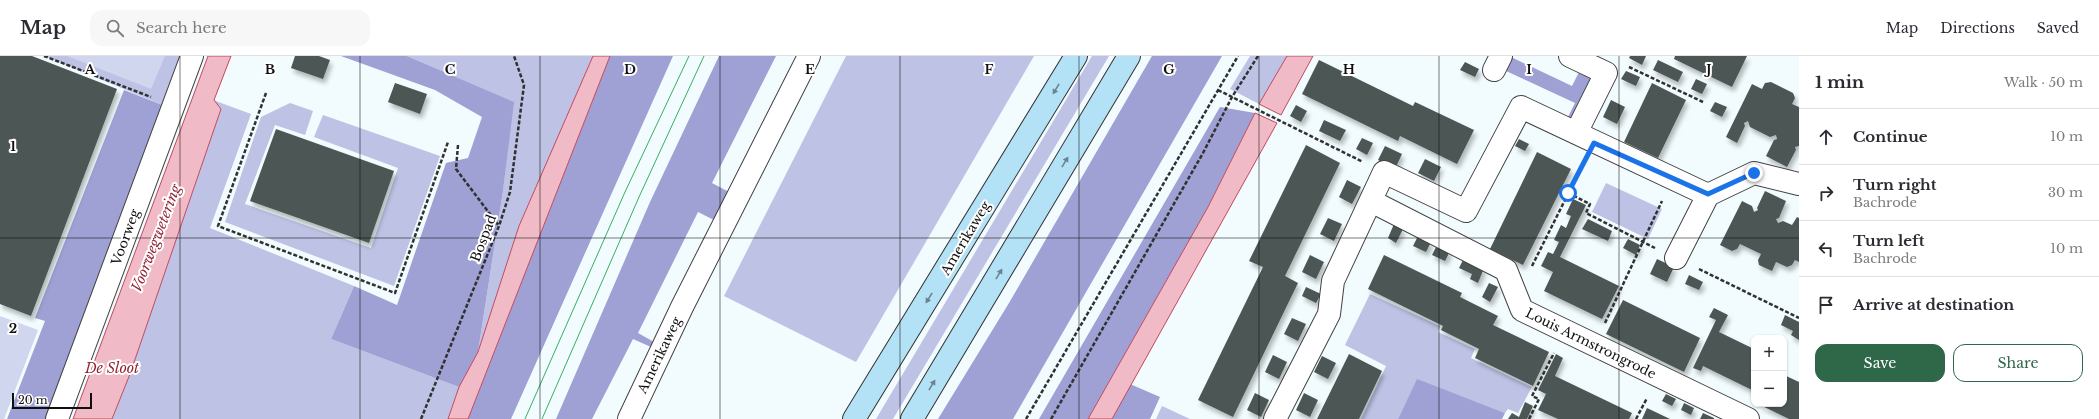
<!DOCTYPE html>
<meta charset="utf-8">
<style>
body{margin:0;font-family:"Libre Baskerville",serif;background:#f7f7f7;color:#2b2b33}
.controls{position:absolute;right:12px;bottom:12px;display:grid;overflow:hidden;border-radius:8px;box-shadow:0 1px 3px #0004}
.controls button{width:36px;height:36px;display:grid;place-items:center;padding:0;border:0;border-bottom:1px solid #e1e1e2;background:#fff;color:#2b2b33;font:20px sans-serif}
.scale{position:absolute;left:12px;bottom:10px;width:80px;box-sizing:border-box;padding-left:4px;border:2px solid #0f0f0f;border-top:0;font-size:11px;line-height:14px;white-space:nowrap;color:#0f0f0f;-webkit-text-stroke:3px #fff;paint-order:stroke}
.stop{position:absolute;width:12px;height:12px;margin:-9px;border:3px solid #1a73e8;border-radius:50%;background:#fff}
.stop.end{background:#1a73e8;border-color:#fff;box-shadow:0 1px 4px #0008}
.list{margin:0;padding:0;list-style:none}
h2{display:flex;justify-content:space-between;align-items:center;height:52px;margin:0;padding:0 16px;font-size:17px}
h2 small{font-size:13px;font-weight:400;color:#7c7c81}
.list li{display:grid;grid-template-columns:26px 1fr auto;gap:12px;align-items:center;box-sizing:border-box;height:56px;padding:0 16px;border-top:1px solid #e1e1e2}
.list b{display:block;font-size:15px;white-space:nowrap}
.list p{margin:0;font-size:13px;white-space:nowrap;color:#7c7c81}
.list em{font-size:13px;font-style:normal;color:#7c7c81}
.actions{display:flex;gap:8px;padding:12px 16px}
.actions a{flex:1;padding:9px 0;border:1px solid #2f6749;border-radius:12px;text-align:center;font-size:14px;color:#2f6749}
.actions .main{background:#2f6749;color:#fff}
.icon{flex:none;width:22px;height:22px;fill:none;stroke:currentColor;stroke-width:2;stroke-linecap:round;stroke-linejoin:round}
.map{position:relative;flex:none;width:1799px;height:363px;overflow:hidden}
header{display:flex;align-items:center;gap:24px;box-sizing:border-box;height:56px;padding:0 20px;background:#fff;border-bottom:1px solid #e1e1e2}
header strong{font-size:19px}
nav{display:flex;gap:22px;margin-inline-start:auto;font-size:14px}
.search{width:280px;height:36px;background:#f7f7f7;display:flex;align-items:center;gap:10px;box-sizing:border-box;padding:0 14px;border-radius:12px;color:#7c7c81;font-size:15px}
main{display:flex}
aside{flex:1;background:#fff}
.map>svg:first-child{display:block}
</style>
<header>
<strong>Map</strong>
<div class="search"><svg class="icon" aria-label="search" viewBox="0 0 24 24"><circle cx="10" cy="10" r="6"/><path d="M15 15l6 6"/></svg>Search here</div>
<nav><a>Map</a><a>Directions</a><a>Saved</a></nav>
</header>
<main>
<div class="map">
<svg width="1799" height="363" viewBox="0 0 1799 363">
<defs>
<filter id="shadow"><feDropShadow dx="2.5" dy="4.5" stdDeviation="2" flood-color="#0004"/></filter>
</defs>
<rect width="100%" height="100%" fill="#f2fbfe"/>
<path fill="#bec2e5" d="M44,0H183L165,50Z
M407,0H593L519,170L478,296L503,135L513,46Z
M846,0H1034L856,306L724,240Z
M1092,0H1109L893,363H876Z
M1250,0H1287L1259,48L1230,33Z
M213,44L251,58L210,172L354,230L331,283L459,331L448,363H112L130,318L221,53Z
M290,47L313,55L305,79L275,69L245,148L371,192L398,112L314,81L323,59L440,100L394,230L225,166L261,61Z
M1606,127L1662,153L1648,183L1592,156Z
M1370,238L1440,270L1438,276L1475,293L1471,302L1532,331L1518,357L1508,353L1505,357L1417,324L1398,363H1361L1386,310L1345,289Z
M1162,350L1190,363H1156Z"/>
<path fill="#9fa0d4" d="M341,0H407L514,46L503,135L478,296L459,331L331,283L354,230L397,249L446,107L468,102L482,61L435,34Z
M610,0H673L511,363H468Z
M719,0H776L712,127L729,136L714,164L698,156L638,277L654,286L651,291L633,283L592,363H556L650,146Z
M1152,0H1222L1013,363H938L1009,247Z
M1511,1L1572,30L1580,14L1590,20L1591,31L1577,59L1567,63L1575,47L1504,14Z
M124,34L165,50L48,363H7L45,265L35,262Z
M1220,51L1255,57L1208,151L1088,363H1039Z
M1417,323L1505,357L1502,363H1398Z
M1130,328L1160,341L1150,363H1112Z"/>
<path fill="#cfd6ed" d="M67,0H165L151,33Z
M0,260L38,274L4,363H0Z"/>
<path fill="#f0bbc6" stroke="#c0495e" d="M208,0H231L214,44L221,53L130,318L112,363H73Z
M593,0H610L468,363H448L459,331L478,296L519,170Z
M1287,0H1313L1281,59L1259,48Z
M1255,57L1277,67L1112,363H1088L1208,151Z"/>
<path fill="#4c5654" filter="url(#shadow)" d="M0,0H32L117,33L31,260L0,248Z
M295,0H319L330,4L323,23L291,12Z
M1630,0H1646L1642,9L1629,2Z
M1675,0H1747L1732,31L1674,3Z
M1319,4L1413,50L1415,46L1474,74L1457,108L1400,80L1398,85L1302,38Z
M1658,4L1683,16L1678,26L1653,14Z
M1465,6L1479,13L1475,21L1460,14Z
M1626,15L1640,21L1636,30L1621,23Z
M1696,23L1707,28L1702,38L1691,33Z
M1771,26L1793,37L1795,42L1792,48L1799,51V90L1795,91L1796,94L1787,111L1766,100L1774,84L1777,83L1776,79L1770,81L1750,71L1748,65L1744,67L1745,70L1737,87L1726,81L1752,28L1762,33L1765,27Z
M395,27L427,38L420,58L388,46Z
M1652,27L1686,44L1658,102L1624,86Z
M1611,44L1625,51L1617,68L1603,61Z
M1715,46L1727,51L1722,61L1710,55Z
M1296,49L1307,55L1301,66L1290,60Z
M1324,64L1346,74L1340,85L1319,75Z
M276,73L394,115L369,187L250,145Z
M1362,82L1373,87L1367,99L1356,93Z
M1519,83L1529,88L1525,95L1515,90Z
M1306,89L1340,107L1285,220L1298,227L1233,361L1198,344L1263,211L1249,205Z
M1385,90L1402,98L1395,113L1378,104Z
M1537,96L1571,113L1523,209L1490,193Z
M1425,103L1441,111L1434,125L1418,117Z
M1347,124L1361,131L1352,148L1339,141Z
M1765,135L1786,145L1779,162L1776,163L1778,167L1783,165L1792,169L1797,161L1799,162V206L1795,204L1792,209L1787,211L1776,206L1772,215L1759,209L1758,204L1761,198L1740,188L1737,193L1732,195L1720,189L1742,145L1752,150L1754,156L1758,154L1757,152Z
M1573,143L1586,149L1560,201L1619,230L1602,263L1544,235L1553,216L1541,210L1548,196L1553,198L1559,186L1554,184L1561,169L1566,172L1571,160L1566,158Z
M1328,162L1342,168L1334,185L1320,178Z
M1588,163L1612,175L1608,185L1582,173Z
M1394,168L1403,173L1396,187L1388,182Z
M1418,180L1431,186L1426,196L1413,190Z
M1628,183L1640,189L1636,199L1623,192Z
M1437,189L1450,195L1445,205L1432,199Z
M1310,199L1324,206L1316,223L1302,216Z
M1384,199L1462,237L1460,241L1498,260L1493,269L1549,296L1533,330L1475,302L1479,293L1441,274L1443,270L1368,233Z
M1464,202L1484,212L1478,227L1470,223L1472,218L1459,212Z
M1657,203L1674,211L1667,226L1650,218Z
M1689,219L1703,226L1699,234L1685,228Z
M1489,227L1498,231L1490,246L1482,241Z
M1306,231L1321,238L1316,247L1302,240Z
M1623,244L1700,282L1684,316L1606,278Z
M1714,252L1728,259L1719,276L1754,293V335L1703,310L1701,315L1693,312L1716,264L1709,261Z
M1785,259L1799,266V284L1791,279L1793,275L1781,269Z
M1292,262L1306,268L1298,285L1284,278Z
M1349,298L1382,315L1359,363H1317Z
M1556,298L1563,302L1555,320L1632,357L1629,363H1558L1538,354L1546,338L1538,334Z
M1273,299L1287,306L1279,323L1265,316Z
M1322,300L1336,307L1328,323L1314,316Z
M1784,319L1799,326V363H1789L1758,348H1784Z
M1255,337L1269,344L1261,361L1247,354Z
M1304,337L1318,344L1310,361L1296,354Z
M1666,338L1676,343L1672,350L1662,345Z
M1525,346L1533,350L1527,363H1508L1512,357L1519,361Z
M1684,347L1694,352L1691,359L1681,354Z
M1647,352L1670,363H1642Z
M1703,357L1714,362V363H1700Z"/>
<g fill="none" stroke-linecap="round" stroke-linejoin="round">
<defs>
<path id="street" d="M1570,0L1606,17L1576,77
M1494,14L1501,0
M1371,145L1506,214L1522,254L1748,363
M1676,202L1708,139
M57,363L192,0
M629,363L682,251L809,0
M1275,363L1329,258L1333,225L1384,116L1466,155L1521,51L1708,139L1754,117L1799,128"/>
<path id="secondary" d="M854,363L1076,0
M912,363L1129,0"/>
</defs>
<use href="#street" stroke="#424242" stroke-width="24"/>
<use href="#secondary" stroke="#313131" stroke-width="24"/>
<path stroke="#313131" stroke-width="2.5" stroke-dasharray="4 2" stroke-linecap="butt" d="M44,0L151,41
M1629,11L1703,46
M1218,34L1363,106
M266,37L218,170L395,237L448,86
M458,89L456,113L499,170
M1568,137L1590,148L1586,157L1655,192
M1532,210L1583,108
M1699,213L1799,262
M1605,267L1662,145
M421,363L499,170L510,136L524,29L514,0
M1026,363L1238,0
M1051,363L1203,97L1232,41L1258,0
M1529,363L1539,343L1532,340L1554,297
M1636,363L1647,342"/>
<use href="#street" stroke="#fff" stroke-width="22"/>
<use href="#secondary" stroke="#b3e2f7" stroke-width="22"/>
<path stroke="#34b163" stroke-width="1" d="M525,363L625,136L689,0
M542,363L639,141L704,0"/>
</g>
<defs><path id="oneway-solid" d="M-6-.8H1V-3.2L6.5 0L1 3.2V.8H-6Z"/></defs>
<g fill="#69838f">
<use href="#oneway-solid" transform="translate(1056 33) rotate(121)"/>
<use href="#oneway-solid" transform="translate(1065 106) rotate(-59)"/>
<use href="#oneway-solid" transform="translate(999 218) rotate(-59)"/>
<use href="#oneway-solid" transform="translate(929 242) rotate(122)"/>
<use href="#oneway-solid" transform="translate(932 329) rotate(-59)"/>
</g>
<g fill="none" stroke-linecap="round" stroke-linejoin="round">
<path stroke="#1a73e8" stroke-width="5" d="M1568,137L1594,87L1708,138L1754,117"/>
</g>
<path fill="none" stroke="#0f0f0f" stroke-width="1" stroke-opacity="0.55" d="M180,0V363M360,0V363M540,0V363M720,0V363M900,0V363M1079,0V363M1259,0V363M1439,0V363M1619,0V363M0,182H1799"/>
<g text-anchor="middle" stroke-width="4" stroke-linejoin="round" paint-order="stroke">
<g font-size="13" fill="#0f0f0f" stroke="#fff">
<text transform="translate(125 181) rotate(-70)" y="5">Voorweg</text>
<text transform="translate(483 182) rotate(-69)" y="5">Bospad</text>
<text transform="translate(965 182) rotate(-59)" y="5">Amerikaweg</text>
<text transform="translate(1591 287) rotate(26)" y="5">Louis Armstrongrode</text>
<text transform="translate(659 299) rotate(-64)" y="5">Amerikaweg</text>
</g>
<g font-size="14" font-style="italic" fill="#942433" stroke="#fff">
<text transform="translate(156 182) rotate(-69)" y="5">Voorwegwetering</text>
<text x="112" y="317">De Sloot</text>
</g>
</g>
<g font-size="13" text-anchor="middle" font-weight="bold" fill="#0f0f0f" stroke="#fff" stroke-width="4" stroke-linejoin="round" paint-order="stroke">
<text x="90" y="18">A</text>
<text x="270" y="18">B</text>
<text x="450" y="18">C</text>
<text x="630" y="18">D</text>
<text x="810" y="18">E</text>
<text x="989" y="18">F</text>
<text x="1169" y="18">G</text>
<text x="1349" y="18">H</text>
<text x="1529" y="18">I</text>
<text x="1709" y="18">J</text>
<text x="13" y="95">1</text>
<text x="13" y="277">2</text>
</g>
</svg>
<div class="controls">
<button>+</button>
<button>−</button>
</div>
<div class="scale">20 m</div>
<div class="stop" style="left:1568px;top:137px"></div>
<div class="stop end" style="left:1754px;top:117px"></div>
</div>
<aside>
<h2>1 min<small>Walk · 50 m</small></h2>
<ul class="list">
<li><svg class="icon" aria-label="ahead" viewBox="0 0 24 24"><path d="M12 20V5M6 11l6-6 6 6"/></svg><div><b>Continue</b></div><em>10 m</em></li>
<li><svg class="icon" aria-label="right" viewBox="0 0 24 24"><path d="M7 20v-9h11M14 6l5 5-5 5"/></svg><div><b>Turn right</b><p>Bachrode</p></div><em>30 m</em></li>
<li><svg class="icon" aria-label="left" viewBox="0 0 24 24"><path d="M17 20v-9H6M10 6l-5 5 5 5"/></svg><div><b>Turn left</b><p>Bachrode</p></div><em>10 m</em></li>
<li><svg class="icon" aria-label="arrive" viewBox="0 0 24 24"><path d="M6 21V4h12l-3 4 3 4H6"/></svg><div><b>Arrive at destination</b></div></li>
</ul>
<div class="actions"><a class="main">Save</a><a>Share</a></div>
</aside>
</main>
